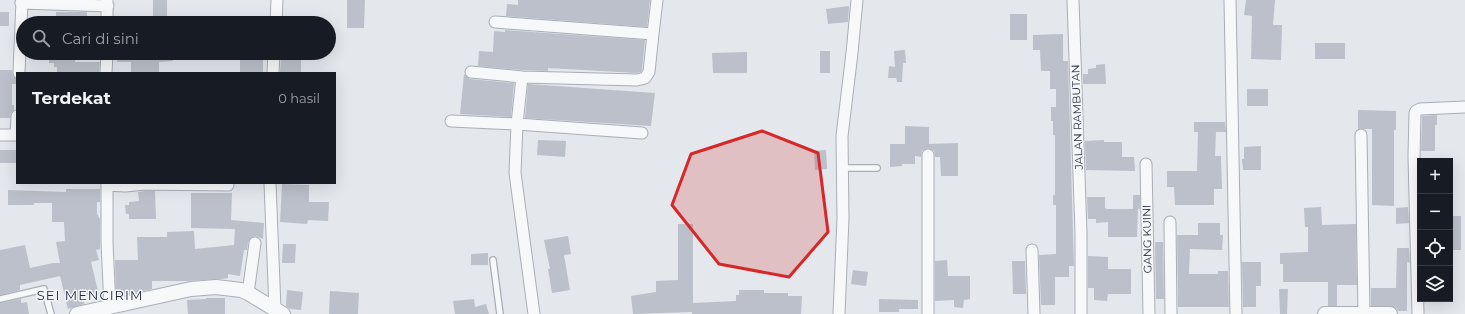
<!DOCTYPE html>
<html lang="id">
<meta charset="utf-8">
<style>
body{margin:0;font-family:Montserrat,sans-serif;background:#20242c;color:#f1f3f6}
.controls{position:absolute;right:12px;bottom:12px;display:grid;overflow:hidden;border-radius:0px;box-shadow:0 4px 16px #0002}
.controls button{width:36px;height:36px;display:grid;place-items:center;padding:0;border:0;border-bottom:1px solid #363941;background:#171b24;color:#f1f3f6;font:20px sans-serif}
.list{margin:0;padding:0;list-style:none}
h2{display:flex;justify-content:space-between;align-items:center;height:52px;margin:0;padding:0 16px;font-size:17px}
h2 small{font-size:13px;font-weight:400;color:#9ea1a6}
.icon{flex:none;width:22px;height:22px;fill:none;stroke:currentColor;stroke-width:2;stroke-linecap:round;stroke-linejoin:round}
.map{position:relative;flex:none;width:1465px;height:314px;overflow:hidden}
.search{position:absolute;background:#171b24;box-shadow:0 4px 16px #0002;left:16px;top:16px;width:320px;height:44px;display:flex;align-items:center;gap:10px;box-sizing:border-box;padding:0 14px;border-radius:22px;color:#9ea1a6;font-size:15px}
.panel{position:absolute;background:#171b24;box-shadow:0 4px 16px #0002;left:16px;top:72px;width:320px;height:112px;border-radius:0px}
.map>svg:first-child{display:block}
</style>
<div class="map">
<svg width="1465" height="314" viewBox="0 0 1465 314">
<rect width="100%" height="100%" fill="#e4e7ec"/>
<path fill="#bbc0ca" d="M153,0H167V23H153Z
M347,0H365L364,28H347Z
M518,0H650L647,27L506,16L507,4L518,5Z
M1246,0H1275L1273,25H1282L1281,60L1251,59L1252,16L1244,15Z
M849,6L848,22L828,24L826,9Z
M0,12H9V26H0Z
M56,12H87V23H56Z
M1010,14H1027V40H1010Z
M505,30L645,40L642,70L641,72L636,73L548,68V71L522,70L478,66L479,51L493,52L494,31L505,32Z
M1063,34V61H1068L1074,266H1069V277H1055V305H1041L1039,255L1056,254V205H1053V195H1055V135H1053V121H1051V107H1056V89H1050V71H1041L1040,50H1033V35Z
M1315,43H1345V59H1315Z
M905,50L906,63H903L902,82H897L896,78H888L889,66L895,67L894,51Z
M820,51H830V73H820Z
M747,52V73H713L712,53Z
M49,53H75V62H100L99,73H57V67H54V63H49Z
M117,53H173V61L159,62V73H131V62H117Z
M240,54H263V73H240Z
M281,57H301V73H280Z
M1105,64L1106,84H1083V74H1088V69L1096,68V65Z
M0,70H12L13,76L17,80V84H12V105H14V110L11,113L10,118H0Z
M464,74L467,77L470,79L514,83L511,117L460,114Z
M528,84L655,93L651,126L525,118Z
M1247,89H1268V106H1247Z
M1358,110L1396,111V130H1394V206L1372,205V129H1358Z
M1437,115V125H1435V151H1421L1422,116Z
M1194,122H1225L1226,132H1216L1215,156H1221L1222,189H1214V205H1175L1174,187H1167V171H1197L1198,132H1194Z
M905,126L929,127V144L958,143V176H941L940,157H935L934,151L928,148L922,151L921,157L915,156V164H902V166L890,167V144H905Z
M538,140L566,141L565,157L537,155Z
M1104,140V142H1122V157H1134L1135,171L1086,170L1085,141Z
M1261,146V170H1243L1242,159H1244V147Z
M0,150H17V163H0Z
M826,150L827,169L815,170L814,151Z
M282,184L309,185V202H329L328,221L308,220L307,224L280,222Z
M66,189H100V202H97V214L100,219V249L96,250L99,260L91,262L99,295H84V304L68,309L60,276L20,285V290L0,295V250L25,245L30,268L53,263H60L56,242L65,241L64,222H52V203H34V205H8V190L66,192Z
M145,191H155L156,219H129V214H126L125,205H129V202L139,201L138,192Z
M191,193H232L231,220L264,223L263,239L256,236L252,237L248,242L247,250H244L240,276L228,274V278L221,279L187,281H152V289L124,295H116L115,260H138L137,237H167V232L194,231L195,249L234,245L235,229L191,228Z
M1133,195H1140V209H1133Z
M1087,197H1105V208L1107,209H1138L1137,237H1108V222L1096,223V219H1088Z
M1321,207L1322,225L1356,224L1357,285H1337V306H1328V282H1283V264H1280V253L1308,252V227H1305L1304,208Z
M1408,207L1409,223L1396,224V208Z
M1450,216H1461V250H1450Z
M1198,223H1220V235H1223L1222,250L1190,249L1189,274H1218V271H1228L1229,307H1178L1177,235H1198Z
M678,224H693V303L736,301V295H739V290H764V293H788V296H802L801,314H692V312L633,314L631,296L656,292V281L678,280Z
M568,236L571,254L564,255L570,290L552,293L548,269H550L544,240Z
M1155,242H1163L1164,299H1156Z
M283,244H296L295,263H282Z
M1397,248H1409L1410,263L1407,262V311H1398L1396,308L1390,306H1371V288H1396Z
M488,253V265H471V254Z
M1088,256L1108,257V269H1131V294H1108L1107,301L1094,300V288H1088Z
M947,260L948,276H970V299L964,300L963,308L954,307V300L935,301V261Z
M1012,261H1025L1026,294H1013Z
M1242,262H1261V286H1256V307H1243Z
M853,270L868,272L866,286L851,284Z
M1279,289H1288L1287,314H1280Z
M287,290L303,292L301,310L290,309L286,306Z
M330,291L359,293L358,314H329Z
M206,298H225V314H188L187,300L206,299Z
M21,299V303L27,302L29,314H0V303Z
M474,299L475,307L486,304L489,314H455L453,301Z
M879,299L918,300V309H899V312H879Z"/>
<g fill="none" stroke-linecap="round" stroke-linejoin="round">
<defs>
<path id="service" d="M842,168H877
M493,260L500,314
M0,299L44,289L51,314"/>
<path id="minor" d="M1073,0L1081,233V314
M1230,0L1236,314
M21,3L108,6
M107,23V0
M276,23L277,0
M653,34L657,0
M471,72L522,77L637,80L645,78L649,72L653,34L495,22
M19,73L22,0
M106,73L107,53
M273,73L274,53
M522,77L517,124L515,173L534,314
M451,121L517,124L642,133
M0,135H17
M16,135L17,116
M1361,135L1364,313
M928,155V314
M1146,164L1149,314
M107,183V243L110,306
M270,183L275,309
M107,185L125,186L145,184L228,185
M1170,222L1171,314
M1032,250L1034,314
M248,293L255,243
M839,314L843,218L842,136L852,53L857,0
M1418,314L1414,156L1415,113L1416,111L1420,109L1465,107"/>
<path id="tertiary" d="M77,314L191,289L216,287L241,290L248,293L283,314
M1325,314H1390"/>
</defs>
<use href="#service" stroke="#a9aeb7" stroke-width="8"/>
<use href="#minor" stroke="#a9aeb7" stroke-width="13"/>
<use href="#tertiary" stroke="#a9aeb7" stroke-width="16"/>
<use href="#service" stroke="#f7f8fa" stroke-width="5.5"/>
<use href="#minor" stroke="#f7f8fa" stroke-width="11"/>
<use href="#tertiary" stroke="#f7f8fa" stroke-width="14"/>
</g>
<path fill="#d62828" fill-opacity="0.2" stroke="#d62828" stroke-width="3" stroke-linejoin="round" d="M762,131L818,153L828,232L789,277L719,264L672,205L691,154Z"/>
<g text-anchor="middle" stroke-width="3" stroke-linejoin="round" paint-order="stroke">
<g font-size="11" fill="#2b3445" stroke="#f4f6f9">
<text transform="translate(1077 117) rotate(-92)" y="4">JALAN RAMBUTAN</text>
<text transform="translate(1147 239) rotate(-91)" y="4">GANG KUINI</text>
</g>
<g font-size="13" letter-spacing="1" fill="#1d2536" stroke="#f4f6f9">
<text x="90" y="300">SEI MENCIRIM</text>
</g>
</g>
</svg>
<div class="controls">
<button>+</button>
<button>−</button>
<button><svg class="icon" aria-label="locate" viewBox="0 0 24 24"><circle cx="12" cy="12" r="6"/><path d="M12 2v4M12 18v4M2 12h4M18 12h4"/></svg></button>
<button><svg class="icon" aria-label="layers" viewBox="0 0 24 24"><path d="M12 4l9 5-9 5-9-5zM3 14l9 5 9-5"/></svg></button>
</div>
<div class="search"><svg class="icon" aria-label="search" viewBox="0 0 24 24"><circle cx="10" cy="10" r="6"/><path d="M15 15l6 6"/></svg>Cari di sini</div>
<section class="panel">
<h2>Terdekat<small>0 hasil</small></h2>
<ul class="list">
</ul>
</section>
</div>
